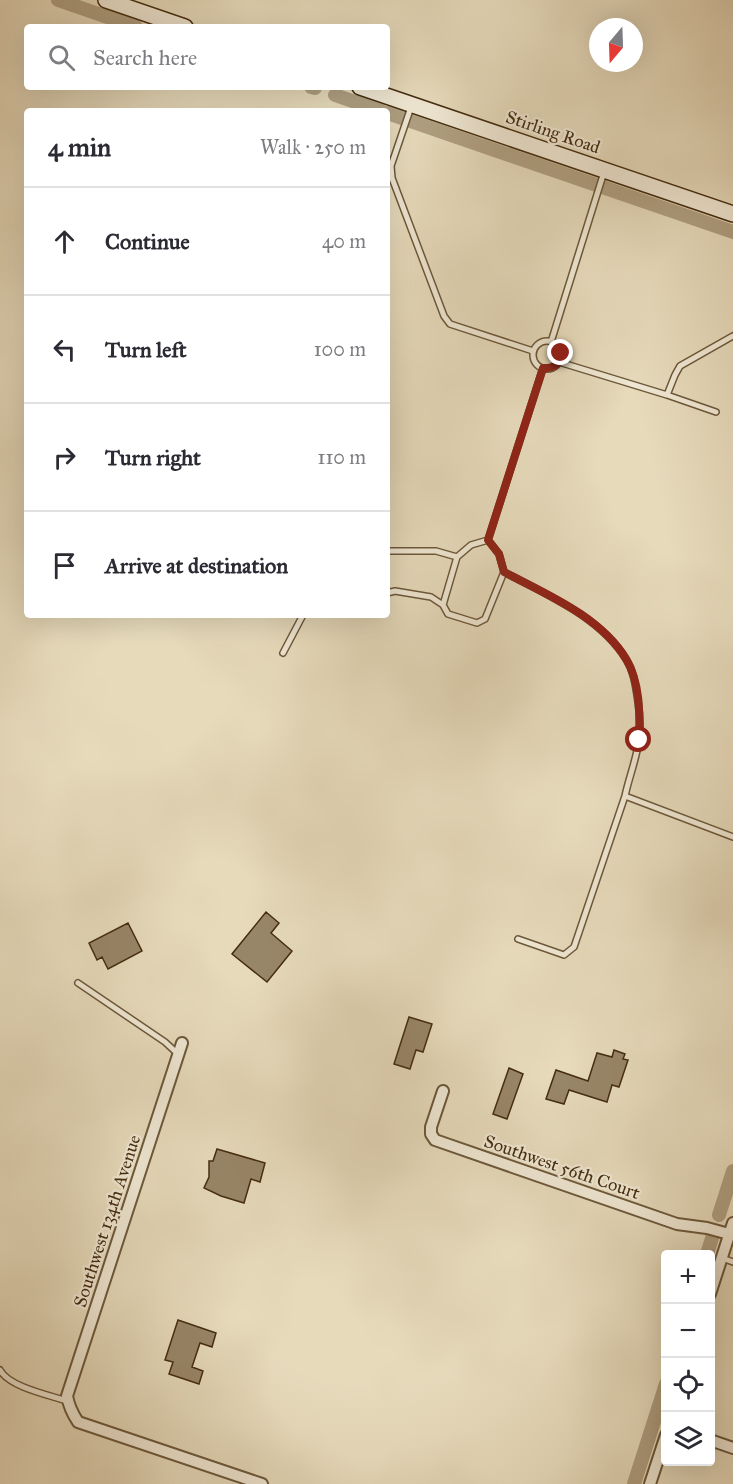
<!DOCTYPE html>
<meta charset="utf-8">
<style>
body{margin:0;font-family:"IM FELL Great Primer",serif;background:#f2f2f3;color:#2b2b33}
.controls{position:absolute;right:18px;bottom:18px;display:grid;overflow:hidden;border-radius:6px;box-shadow:0 6px 24px #0002}
.controls button{width:54px;height:54px;display:grid;place-items:center;padding:0;border:0;border-bottom:2px solid #e1e1e2;background:#fff;color:#2b2b33;font:30px sans-serif}
.compass{position:absolute;left:589px;top:18px;width:54px;height:54px;border-radius:50%;background:#fff;box-shadow:0 6px 24px #0002;rotate:199deg}
.stop{position:absolute;width:18px;height:18px;margin:-14px;border:4px solid #8f2418;border-radius:50%;background:#fff}
.stop.end{background:#8f2418;border-color:#fff;box-shadow:0 2px 6px #0008}
.list{margin:0;padding:0;list-style:none}
h2{display:flex;justify-content:space-between;align-items:center;height:78px;margin:0;padding:0 24px;font-size:26px}
h2 small{font-size:20px;font-weight:400;color:#7c7c81}
.list li{display:grid;grid-template-columns:39px 1fr auto;gap:18px;align-items:center;box-sizing:border-box;height:108px;padding:0 24px;border-top:2px solid #e1e1e2}
.list b{display:block;font-size:22px;white-space:nowrap}
.list em{font-size:20px;font-style:normal;color:#7c7c81}
.icon{flex:none;width:33px;height:33px;fill:none;stroke:currentColor;stroke-width:2;stroke-linecap:round;stroke-linejoin:round}
.map{position:relative;flex:none;width:733px;height:1484px;overflow:hidden}
.search{position:absolute;background:#fff;box-shadow:0 6px 24px #0002;left:24px;top:24px;width:366px;height:66px;display:flex;align-items:center;gap:15px;box-sizing:border-box;padding:0 21px;border-radius:6px;color:#7c7c81;font-size:22px}
.panel{position:absolute;background:#fff;box-shadow:0 6px 24px #0002;left:24px;top:108px;width:366px;height:510px;border-radius:6px}
.map>svg:first-child{display:block}
</style>
<div class="map">
<svg width="733" height="1484" viewBox="0 0 733 1484">
<rect width="100%" height="100%" fill="#e6dabb"/>
<filter id="stains"><feTurbulence type="fractalNoise" baseFrequency=".00333" numOctaves="4"/><feColorMatrix values="0 0 0 0 .2 0 0 0 0 .09 0 0 0 0 .02 0 0 0 .5 -.17"/></filter>
<radialGradient id="worn" r=".72"><stop offset=".6" stop-color="#630" stop-opacity="0"/><stop offset="1" stop-color="#630" stop-opacity=".3"/></radialGradient>
<g fill="none" stroke-linecap="round" stroke-linejoin="round">
<path stroke="#af9f81" stroke-width="14" d="M58,0L136,27
M311,87L315,88
M335,95L381,111
M387,113L733,232
M719,1215L733,1171
M707,1254L713,1235
M634,1484L666,1384"/>
</g>
<path fill="#988668" stroke="#442c0f" stroke-width="1.5" d="M266,912L279,923L271,933L292,951L267,982L232,954Z
M128,923L142,951L108,969L102,957L97,960L89,943Z
M409,1017L432,1024L423,1052L416,1050L410,1069L394,1064Z
M614,1050L625,1054L623,1059L628,1060L619,1087L612,1085L607,1102L569,1090L564,1104L546,1099L556,1070L588,1081L597,1053L612,1057Z
M509,1068L523,1074L507,1119L493,1114Z
M217,1149L265,1163L260,1182L251,1179L244,1203L221,1196L204,1188L209,1177V1161H213Z
M178,1320L216,1333L212,1347L200,1343L192,1367L203,1371L199,1384L169,1374L173,1362L165,1360Z"/>
<g fill="none" stroke-linecap="round" stroke-linejoin="round">
<defs>
<path id="lane" d="M411,107L391,166L392,178L444,316L450,324L533,351
M533 355a14 14 0 1 1 28 0a14 14 0 1 1-28 0Z
M551,342L604,172
M559,362L667,395L716,412
M667,395L675,375L680,366L733,336
M488,540L499,554L504,572L485,619L477,623L448,614L443,605L457,557L471,545Z
M488,540L543,368
M387,551H436L457,557
M504,572C547,595 599,616 626,659C634,671 636,688 638,702C640,714 641,726 639,739C637,758 629,777 625,796
M387,593L395,591L431,597L443,605
M283,653L303,615
M518,939L564,955L574,947L625,796L733,837
M78,983L165,1042L178,1054
M722,1258L733,1262
M0,1370C9,1387 49,1395 67,1401"/>
<path id="street" d="M182,1043L67,1396C69,1407 72,1413 78,1422L262,1484
M443,1091L431,1127V1134L435,1140L677,1224L707,1228L729,1234
M710,1294L733,1223
M710,1440L733,1448
M650,1484L666,1435"/>
<path id="secondary" d="M106,0L185,27
M360,87L733,214"/>
</defs>
<use href="#lane" stroke="#6c583a" stroke-width="8"/>
<use href="#street" stroke="#6c583a" stroke-width="14"/>
<use href="#secondary" stroke="#442c0f" stroke-width="18"/>
<use href="#lane" stroke="#efe7d3" stroke-width="5"/>
<use href="#street" stroke="#efe7d3" stroke-width="10"/>
<use href="#secondary" stroke="#efe7d3" stroke-width="15"/>
</g>
<g fill="none" stroke-linecap="round" stroke-linejoin="round">
<path stroke="#8f2418" stroke-width="8" d="M561,353C560,364 554,369 543,368L488,540L499,554L504,572C546,594 601,617 626,659C640,682 640,713 639,740"/>
</g>
<g text-anchor="middle" stroke-width="4.5" stroke-linejoin="round" paint-order="stroke">
<g font-size="18" fill="#442c0f" stroke="#efe7d3">
<text transform="translate(553 132) rotate(19)" y="6">Stirling Road</text>
<text transform="translate(562 1167) rotate(19)" y="6">Southwest 56th Court</text>
<text transform="translate(107 1221) rotate(-72)" y="6">Southwest 134th Avenue</text>
</g>
</g>
<rect width="100%" height="100%" filter="url(#stains)"/>
<rect width="100%" height="100%" fill="url(#worn)"/>
</svg>
<div class="controls">
<button>+</button>
<button>−</button>
<button><svg class="icon" aria-label="locate" viewBox="0 0 24 24"><circle cx="12" cy="12" r="6"/><path d="M12 2v4M12 18v4M2 12h4M18 12h4"/></svg></button>
<button><svg class="icon" aria-label="layers" viewBox="0 0 24 24"><path d="M12 4l9 5-9 5-9-5zM3 14l9 5 9-5"/></svg></button>
</div>
<svg class="compass" viewBox="-18 -18 36 36"><path d="M0-13l5 13h-10z" fill="#e53935"/><path d="M0 13l5-13h-10z" fill="#7c7c81"/></svg>
<div class="stop" style="left:639px;top:740px"></div>
<div class="stop end" style="left:561px;top:353px"></div>
<div class="search"><svg class="icon" aria-label="search" viewBox="0 0 24 24"><circle cx="10" cy="10" r="6"/><path d="M15 15l6 6"/></svg>Search here</div>
<section class="panel">
<h2>4 min<small>Walk · 250 m</small></h2>
<ul class="list">
<li><svg class="icon" aria-label="ahead" viewBox="0 0 24 24"><path d="M12 20V5M6 11l6-6 6 6"/></svg><div><b>Continue</b></div><em>40 m</em></li>
<li><svg class="icon" aria-label="left" viewBox="0 0 24 24"><path d="M17 20v-9H6M10 6l-5 5 5 5"/></svg><div><b>Turn left</b></div><em>100 m</em></li>
<li><svg class="icon" aria-label="right" viewBox="0 0 24 24"><path d="M7 20v-9h11M14 6l5 5-5 5"/></svg><div><b>Turn right</b></div><em>110 m</em></li>
<li><svg class="icon" aria-label="arrive" viewBox="0 0 24 24"><path d="M6 21V4h12l-3 4 3 4H6"/></svg><div><b>Arrive at destination</b></div></li>
</ul>
</section>
</div>
